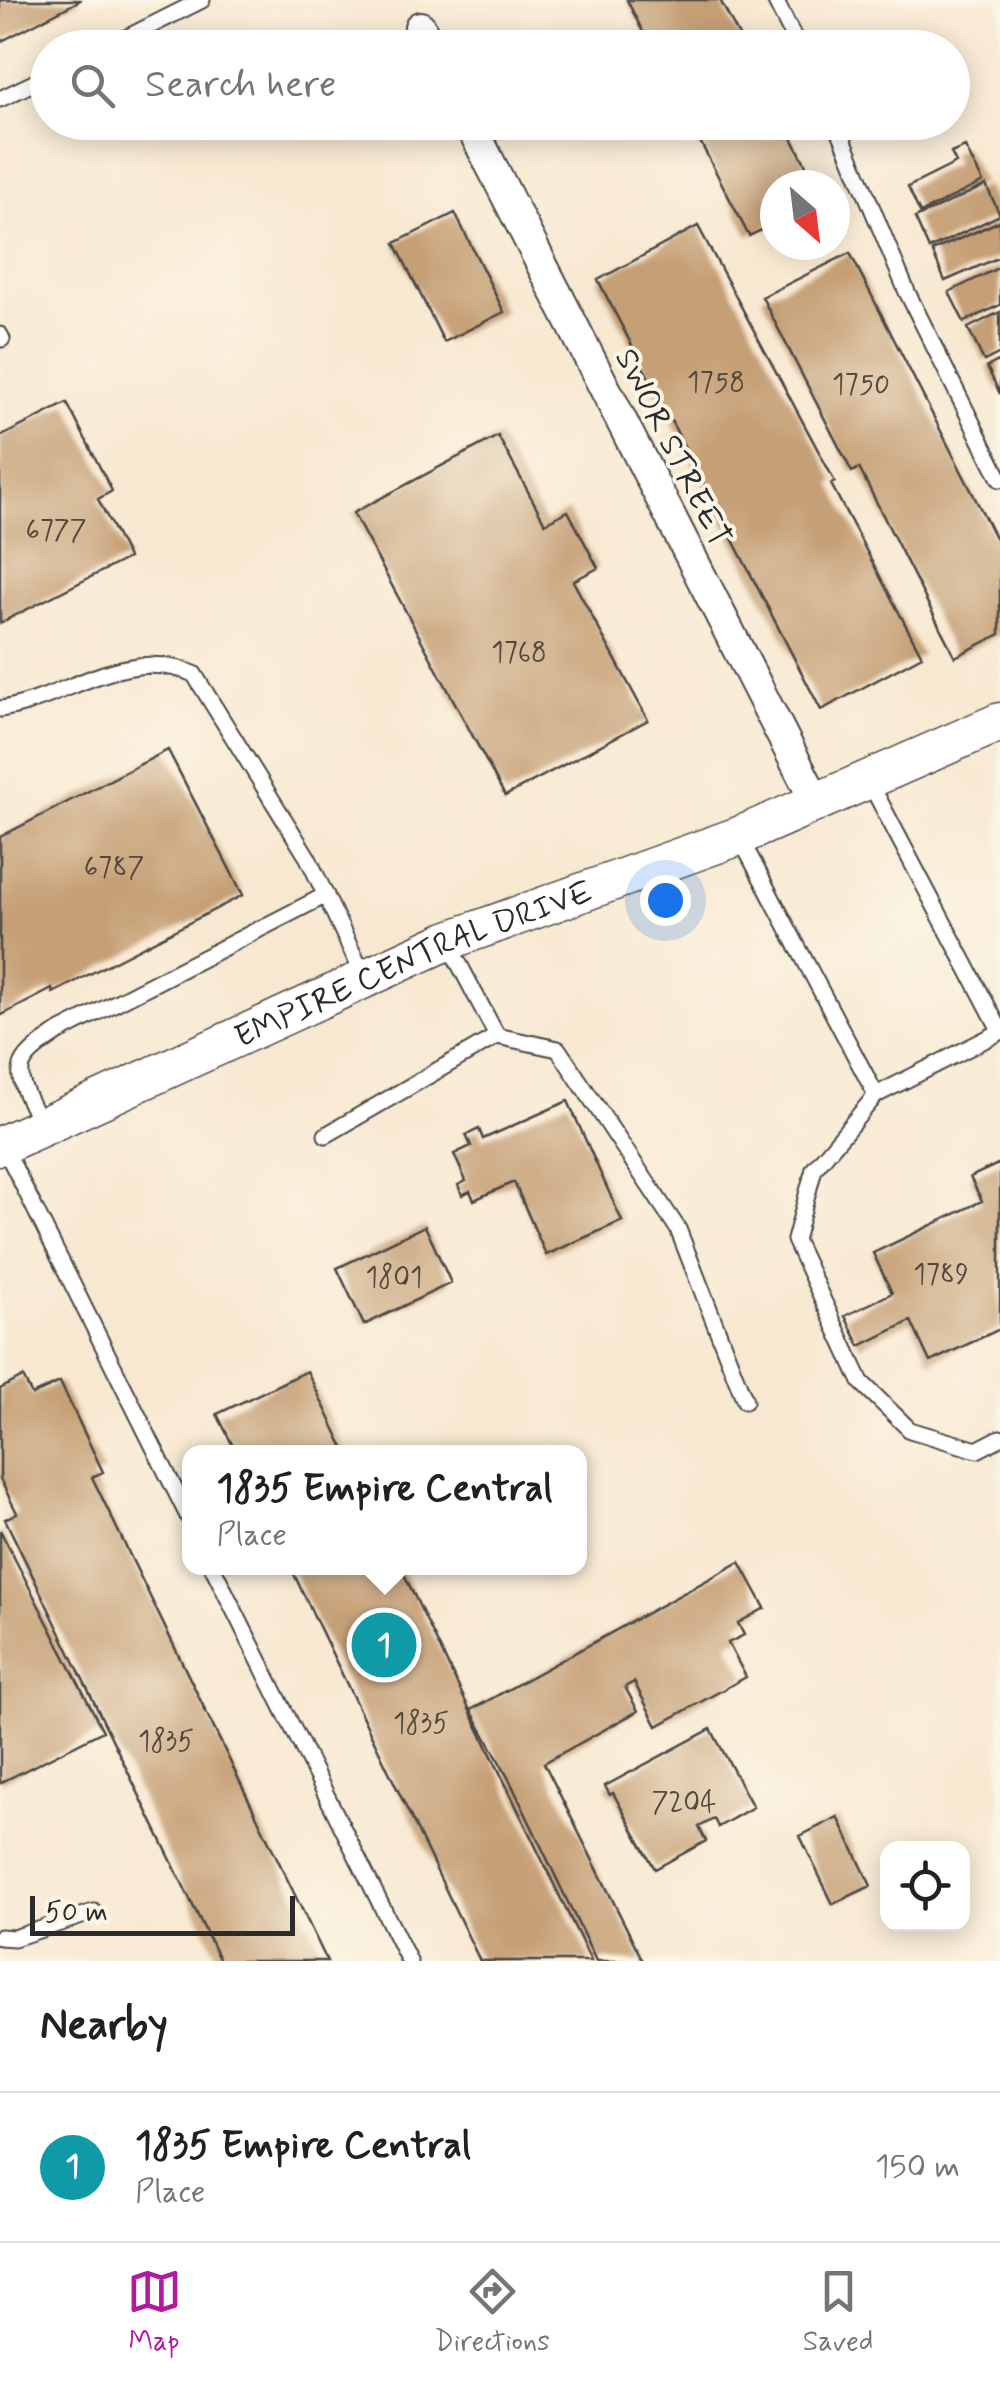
<!DOCTYPE html>
<style>
body{margin:0;font-family:Mynerve,sans-serif;background:#f6f6f6;color:#202124}
.controls{position:absolute;right:30px;bottom:30px;display:grid;overflow:hidden;border-radius:20px;box-shadow:0 5px 25px #0003}
.controls button{width:90px;height:90px;display:grid;place-items:center;padding:0;border:0;border-bottom:2px solid #e0e0e0;background:#fff;color:#202124;font:50px sans-serif}
.compass{position:absolute;left:760px;top:170px;width:90px;height:90px;border-radius:50%;background:#fff;box-shadow:0 5px 25px #0003;rotate:152deg}
.scale{position:absolute;left:30px;bottom:25px;width:265px;box-sizing:border-box;padding-left:10px;border:5px solid #2b2b2b;border-top:0;font-size:28px;line-height:35px;white-space:nowrap;color:#2b2b2b;-webkit-text-stroke:8px #fcf5e5;paint-order:stroke}
.you{position:absolute;left:665px;top:900px;width:35px;height:35px;margin:-25px;border:8px solid #fff;border-radius:50%;background:#1a73e8;box-shadow:0 0 0 15px #1a73e833}
.badge{display:grid;place-items:center;width:65px;height:65px;border-radius:50%;background:#b5179e;color:#fff;font-size:32px;font-weight:700}
.pin{position:absolute;translate:-50% -50%;border:5px solid #fff;box-shadow:0 2px 10px #0006}
.popup{position:absolute;left:182px;top:1445px;width:405px;height:130px;box-sizing:border-box;display:grid;place-content:center;border-radius:20px;background:#fff;filter:drop-shadow(0 2px 8px #0005);font-size:32px;white-space:nowrap;color:#757577}
.popup b{font-size:38px;color:#202124}
.popup::after{content:'';position:absolute;left:50%;top:100%;margin-left:-20px;border:20px solid transparent;border-top-color:#fff}
.list{margin:0;padding:0;list-style:none}
h2{display:flex;justify-content:space-between;align-items:center;height:130px;margin:0;padding:0 40px;font-size:42px}
h2 small{font-size:32px;font-weight:400;color:#757577}
.list li{display:grid;grid-template-columns:65px 1fr auto;gap:30px;align-items:center;box-sizing:border-box;height:150px;padding:0 40px;border-top:2px solid #e0e0e0}
.list b{display:block;font-size:38px;white-space:nowrap}
.list p{margin:0;font-size:32px;white-space:nowrap;color:#757577}
.list em{font-size:32px;font-style:normal;color:#757577}
.icon{flex:none;width:55px;height:55px;fill:none;stroke:currentColor;stroke-width:2;stroke-linecap:round;stroke-linejoin:round}
.map{position:relative;flex:none;width:1000px;height:1961px;overflow:hidden}
.search{position:absolute;background:#fff;box-shadow:0 5px 25px #0003;left:30px;right:30px;top:30px;height:110px;display:flex;align-items:center;gap:25px;box-sizing:border-box;padding:0 35px;border-radius:55px;color:#757577;font-size:38px}
.sheet{height:280px;background:#fff}
nav{display:flex;justify-content:space-around;align-items:center;box-sizing:border-box;height:140px;border-top:2px solid #e0e0e0;background:#fff;font-size:28px;color:#757577}
nav a{display:grid;justify-items:center;gap:5px}
nav .on{color:#b5179e}
.map>svg:first-child{display:block}
</style>
<div class="map">
<svg width="1000" height="1961" viewBox="0 0 1000 1961">
<rect width="100%" height="100%" fill="#fcf5e5"/>
<filter id="ink" filterUnits="userSpaceOnUse"><feTurbulence type="fractalNoise" baseFrequency=".01" numOctaves="2"/><feDisplacementMap in="SourceGraphic" scale="20" xChannelSelector="R" yChannelSelector="G"/><feConvolveMatrix kernelMatrix="1 2 1 2 8 2 1 2 1" color-interpolation-filters="sRGB"/></filter>
<filter id="wash" filterUnits="userSpaceOnUse"><feTurbulence type="fractalNoise" baseFrequency=".0048" numOctaves="4" result="noise"/><feDisplacementMap in="SourceGraphic" scale="40" xChannelSelector="R" yChannelSelector="G"/><feGaussianBlur stdDeviation="2.25" result="paint"/><feColorMatrix in="noise" values="0 0 0 0 0 0 0 0 0 0 0 0 0 0 0 0 0 1.4 0 .05"/><feComposite in="paint" operator="in"/></filter>
<g filter="url(#wash)">
<rect width="100%" height="100%" fill="#f8e8d1"/>
<g id="blocks">
<path fill="#c59f74" d="M0,0H81L0,42Z
M627,0H720L745,48H651Z
M690,122H784L816,185H775V223L749,236Z
M873,122H899L878,133Z
M965,147L983,182L920,213L908,187L956,163L951,153Z
M986,185L1000,215L929,249L915,218Z
M455,213L504,312L444,342L395,243Z
M1000,221V257L945,281L932,251Z
M698,226L835,482L831,484L922,656L821,710L598,280Z
M850,253L1000,547V634L955,657L859,468L852,472L762,297Z
M1000,267V305L964,322L949,292Z
M1000,312V353L984,361L968,328Z
M1000,360V394L987,367Z
M67,403L112,491L98,499L128,558L0,623V437Z
M498,436L545,523L568,511L598,568L573,581L648,720L505,796L353,513Z
M168,750L243,895L53,993L52,989L0,1016V837Z
M568,1101L622,1221L546,1255L514,1182L474,1200L470,1191L462,1195L458,1185L466,1181L454,1154L471,1146L466,1135L479,1129L483,1139Z
M1000,1163V1329L930,1362L911,1321L860,1346L845,1316L892,1293L873,1253L982,1201L970,1177Z
M425,1226L451,1283L364,1325L337,1268Z
M307,1371L346,1452H236L217,1414Z
M23,1377L32,1395L60,1382L103,1472L92,1477L327,1961H220L5,1519L17,1513L0,1479V1389Z
M0,1530L103,1731L0,1783Z
M740,1562L765,1608L738,1623L744,1635L728,1643L746,1677L657,1726L634,1682L625,1687L638,1711L544,1763L643,1961H596L510,1781L471,1710Z
M291,1568H401L591,1961H480Z
M711,1729L753,1807L718,1827L714,1819L699,1827L706,1841L655,1869L613,1793L610,1795L605,1786Z
M838,1817L871,1886L833,1904L800,1836Z"/>
</g>
</g>
<g filter="url(#ink)">
<use href="#blocks" fill-opacity="0" stroke="#4a4744" stroke-width="2.5"/>
<g fill="none" stroke-linecap="round" stroke-linejoin="round">
<defs>
<path id="service" d="M775,0L799,48
M106,48L202,0
M0,99L48,76
M836,122L907,292L1000,479
M0,335L2,339
M0,709C66,700 123,644 194,674L308,858L364,977
M869,781L1000,1030
M739,836L876,1095
M447,941L497,1036L558,1049L678,1229L745,1401
M1000,1032L876,1095L814,1169L795,1240L861,1382L910,1430L977,1450L1000,1438
M41,1125C16,1073 6,1066 59,1032L326,895
M326,1135L497,1036
M3,1145L189,1518
M213,1568L409,1961
M0,1937L14,1938L94,1912"/>
<path id="minor" d="M420,27L430,48
M469,122L817,804"/>
<g id="tertiary">
<path id="s1" d="M0,1146L447,941L739,836L1000,722"/>
</g>
</defs>
<use href="#service" stroke="#4a4744" stroke-width="19"/>
<use href="#minor" stroke="#4a4744" stroke-width="34"/>
<use href="#tertiary" stroke="#4a4744" stroke-width="41"/>
<use href="#service" stroke="#fff" stroke-width="15"/>
<use href="#minor" stroke="#fff" stroke-width="30"/>
<use href="#tertiary" stroke="#fff" stroke-width="38"/>
</g>
</g>
<g text-anchor="middle" stroke-width="8" stroke-linejoin="round" paint-order="stroke">
<g font-size="28" fill="#52483d">
<text x="716" y="391">1758</text>
<text x="861" y="393">1750</text>
<text x="56" y="539">6777</text>
<text x="519" y="661">1768</text>
<text x="114" y="876">6787</text>
<text x="941" y="1283">1789</text>
<text x="394" y="1286">1801</text>
<text x="421" y="1732">1835</text>
<text x="166" y="1750">1835</text>
<text x="684" y="1811">7204</text>
</g>
<g font-size="32" fill="#2b2b2b" stroke="#fcf5e5">
<text transform="translate(674 447) rotate(63)" y="11">SWOR STREET</text>
<text dy="11" stroke="none"><textPath href="#s1" startOffset="452">EMPIRE CENTRAL DRIVE</textPath></text>
</g>
</g>
</svg>
<div class="controls">
<button><svg class="icon" aria-label="locate" viewBox="0 0 24 24"><circle cx="12" cy="12" r="6"/><path d="M12 2v4M12 18v4M2 12h4M18 12h4"/></svg></button>
</div>
<svg class="compass" viewBox="-18 -18 36 36"><path d="M0-13l5 13h-10z" fill="#e53935"/><path d="M0 13l5-13h-10z" fill="#757577"/></svg>
<div class="scale">50 m</div>
<div class="you"></div>
<div class="pin badge" style="left:384px;top:1645px;background:#0f9aa8">1</div>
<div class="popup"><b>1835 Empire Central</b>Place</div>
<div class="search"><svg class="icon" aria-label="search" viewBox="0 0 24 24"><circle cx="10" cy="10" r="6"/><path d="M15 15l6 6"/></svg>Search here</div>
</div>
<section class="sheet">
<h2>Nearby<small></small></h2>
<ul class="list">
<li><span class="badge" style="background:#0f9aa8">1</span><div><b>1835 Empire Central</b><p>Place</p></div><em>150 m</em></li>
</ul>
</section>
<nav>
<a class="on"><svg class="icon" aria-label="map" viewBox="0 0 24 24"><path d="M3 6l6-2 6 2 6-2v14l-6 2-6-2-6 2zM9 4v14M15 6v14"/></svg>Map</a>
<a><svg class="icon" aria-label="directions" viewBox="0 0 24 24"><path d="M12 3l9 9-9 9-9-9zM9 14v-3h6M13 9l2 2-2 2"/></svg>Directions</a>
<a><svg class="icon" aria-label="saved" viewBox="0 0 24 24"><path d="M7 4h10v16l-5-4-5 4z"/></svg>Saved</a>
</nav>
